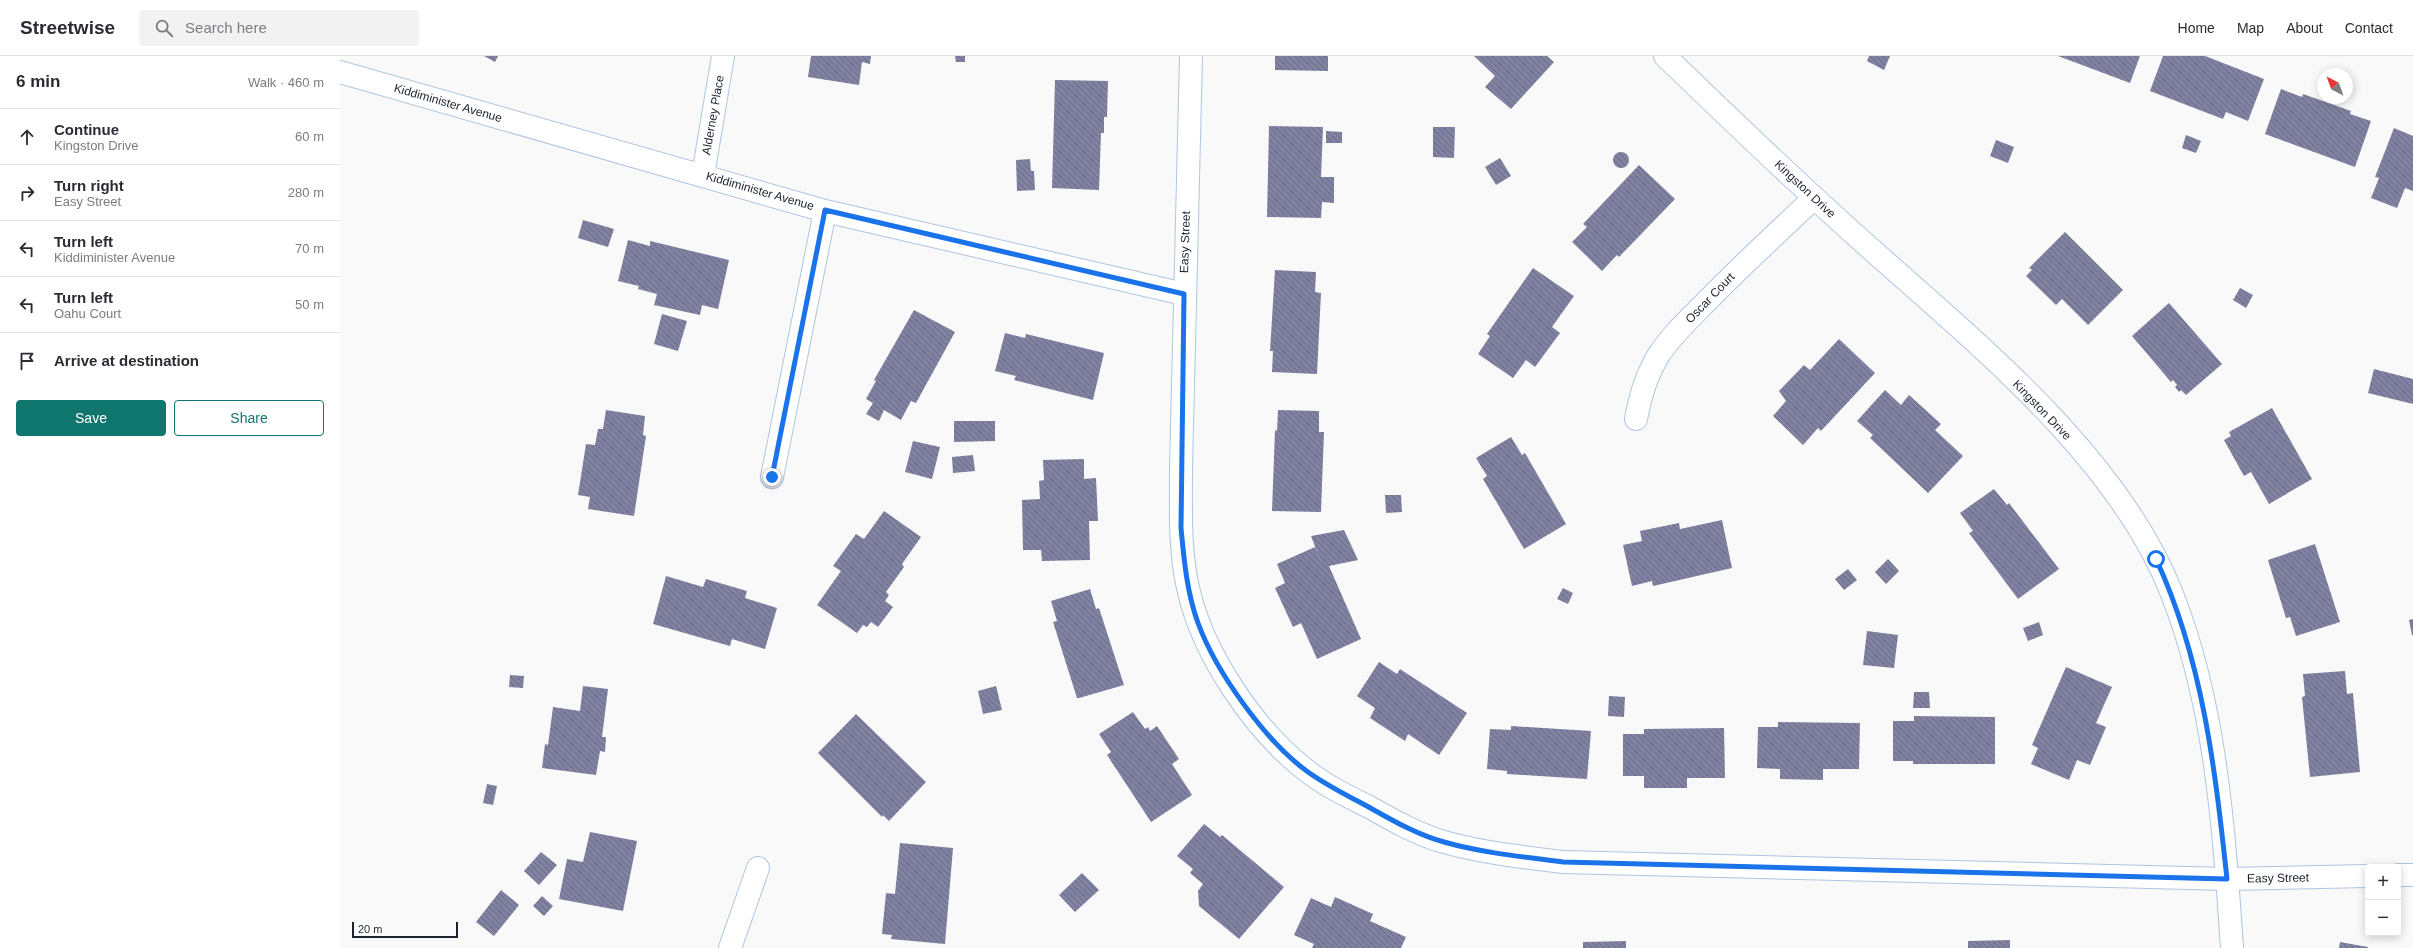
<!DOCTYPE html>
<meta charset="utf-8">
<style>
body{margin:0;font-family:Helvetica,sans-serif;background:#f2f2f3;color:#2b2b33}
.controls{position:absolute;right:12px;bottom:12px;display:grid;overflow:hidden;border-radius:4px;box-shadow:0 2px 10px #0003}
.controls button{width:36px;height:36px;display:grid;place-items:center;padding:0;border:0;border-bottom:1px solid #e1e1e2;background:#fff;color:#2b2b33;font:20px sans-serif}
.compass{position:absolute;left:1977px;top:12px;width:36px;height:36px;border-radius:50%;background:#fff;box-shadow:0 2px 10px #0003;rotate:319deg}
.scale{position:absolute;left:12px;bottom:10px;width:106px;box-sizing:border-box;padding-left:4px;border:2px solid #1b232e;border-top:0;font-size:11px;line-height:14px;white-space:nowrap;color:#1b232e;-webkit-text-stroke:3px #fff;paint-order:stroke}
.stop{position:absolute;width:12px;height:12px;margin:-9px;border:3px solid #1a73e8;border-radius:50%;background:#fff}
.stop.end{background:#1a73e8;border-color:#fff;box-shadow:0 1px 4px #0008}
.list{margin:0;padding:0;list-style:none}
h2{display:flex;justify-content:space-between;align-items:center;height:52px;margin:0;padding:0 16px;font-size:17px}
h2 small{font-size:13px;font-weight:400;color:#7c7c81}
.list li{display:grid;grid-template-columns:26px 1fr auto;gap:12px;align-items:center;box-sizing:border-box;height:56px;padding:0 16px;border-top:1px solid #e1e1e2}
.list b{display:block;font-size:15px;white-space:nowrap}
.list p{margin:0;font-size:13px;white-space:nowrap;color:#7c7c81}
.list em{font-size:13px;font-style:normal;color:#7c7c81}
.actions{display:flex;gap:8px;padding:12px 16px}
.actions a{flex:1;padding:9px 0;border:1px solid #0f766e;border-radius:4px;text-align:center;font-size:14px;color:#0f766e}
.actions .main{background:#0f766e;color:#fff}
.icon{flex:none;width:22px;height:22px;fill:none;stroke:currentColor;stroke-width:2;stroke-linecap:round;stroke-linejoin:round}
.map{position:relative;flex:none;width:2073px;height:892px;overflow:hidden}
header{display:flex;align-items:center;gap:24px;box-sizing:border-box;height:56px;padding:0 20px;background:#fff;border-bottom:1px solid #e1e1e2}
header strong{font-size:19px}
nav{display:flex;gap:22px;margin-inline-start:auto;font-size:14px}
.search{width:280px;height:36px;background:#f2f2f3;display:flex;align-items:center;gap:10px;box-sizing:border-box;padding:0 14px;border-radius:4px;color:#7c7c81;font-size:15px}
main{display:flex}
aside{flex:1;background:#fff}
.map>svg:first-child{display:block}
</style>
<header>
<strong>Streetwise</strong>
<div class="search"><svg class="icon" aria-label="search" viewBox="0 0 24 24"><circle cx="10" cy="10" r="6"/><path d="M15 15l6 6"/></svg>Search here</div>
<nav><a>Home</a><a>Map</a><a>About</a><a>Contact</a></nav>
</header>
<main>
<aside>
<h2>6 min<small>Walk · 460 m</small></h2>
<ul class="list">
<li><svg class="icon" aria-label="ahead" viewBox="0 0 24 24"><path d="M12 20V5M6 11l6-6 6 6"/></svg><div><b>Continue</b><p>Kingston Drive</p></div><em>60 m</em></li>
<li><svg class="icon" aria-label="right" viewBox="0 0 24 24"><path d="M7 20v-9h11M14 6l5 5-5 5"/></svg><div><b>Turn right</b><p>Easy Street</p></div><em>280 m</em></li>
<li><svg class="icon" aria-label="left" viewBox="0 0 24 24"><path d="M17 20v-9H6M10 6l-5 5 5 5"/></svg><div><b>Turn left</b><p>Kiddiminister Avenue</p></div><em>70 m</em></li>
<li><svg class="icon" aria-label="left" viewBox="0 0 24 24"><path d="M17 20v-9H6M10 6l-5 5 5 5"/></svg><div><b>Turn left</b><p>Oahu Court</p></div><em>50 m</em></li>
<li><svg class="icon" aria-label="arrive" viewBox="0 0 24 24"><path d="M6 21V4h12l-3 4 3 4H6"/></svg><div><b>Arrive at destination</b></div></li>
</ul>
<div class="actions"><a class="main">Save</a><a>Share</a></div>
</aside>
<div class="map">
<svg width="2073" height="892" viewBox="0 0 2073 892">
<defs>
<pattern id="building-back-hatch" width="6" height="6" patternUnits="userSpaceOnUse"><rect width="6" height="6" fill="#8182a2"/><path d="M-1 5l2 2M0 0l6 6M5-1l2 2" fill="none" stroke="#696a84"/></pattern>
</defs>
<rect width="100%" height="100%" fill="#f9f9f9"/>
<path fill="url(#building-back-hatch)" d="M144,0H158L155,6Z
M471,0H531L530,8L522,6L519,29L468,21Z
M615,0H625V6H616Z
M935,0H988V15L935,14Z
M1134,0H1207L1214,6L1171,53L1145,31L1155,20Z
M1529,0H1550L1544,14L1527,5Z
M1718,0H1800L1790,27Z
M1823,0H1865L1924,23L1908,65L1886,56L1883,63L1810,35Z
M715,24L768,25L767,61H764V77H761L759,134L712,132Z
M1941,33L1962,41L1963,38L2011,55L2010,58L2031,65L2015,111L1925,78Z
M929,70L983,71L981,121H994V147L982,146L981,162L927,161Z
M1093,71H1115L1114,102L1093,101Z
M2054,72L2073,80V135L2065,132L2057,152L2031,142L2039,122L2035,121Z
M986,75L1002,76V87H986Z
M1846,79L1861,85L1856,97L1842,92Z
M1656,84L1674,91L1668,107L1650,100Z
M1273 104a8 8 0 1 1 16 0a8 8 0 1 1-16 0Z
M1160,102L1171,120L1156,129L1145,111Z
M690,103L691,115H694L695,134L677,135L676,104Z
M1299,109L1335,143L1279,201L1277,199L1262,215L1232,186L1247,171L1243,168Z
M243,164L274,173L268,191L238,182Z
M1725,176L1783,234L1748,269L1722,243L1716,249L1686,220L1692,214L1689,212Z
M288,184L310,190V185L389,204L378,253L362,249L360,259L314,249L317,238L298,233L299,230L278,225Z
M1193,212L1234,240L1212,271L1220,277L1195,311L1186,304L1173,322L1138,298L1150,280L1147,278Z
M935,214L976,216L975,236L981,237L977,318L932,316L933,295H930Z
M1900,232L1913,239L1906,252L1893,244Z
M1829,247L1882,308L1846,339L1841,334L1839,336L1835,331L1837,329L1833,324L1831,326L1792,280Z
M574,254L615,276L576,347L571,345L561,364L544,354L539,365L526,358L533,347L526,343L536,325L534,324Z
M322,258L347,265L338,295L314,288Z
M665,277L685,282L686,278L764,297L753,344L674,324L676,320L655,315Z
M1499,283L1535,317L1481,375L1478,372L1463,389L1433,360L1446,345L1439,335L1464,309L1470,314Z
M2034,313L2073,323V348L2028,337Z
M1545,334L1561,349L1569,339L1601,368L1595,374L1623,400L1588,437L1530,382L1533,379L1517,365Z
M1932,352L1972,423L1929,448L1911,416L1904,420L1884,384L1891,380L1889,376Z
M266,354L305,360L303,379L306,380L294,460L248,453L250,441L238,439L246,388L255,389L258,373H263Z
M938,354L979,355V376H984L981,456L932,455L935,374L937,375Z
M614,365H655V385L614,386Z
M1171,381L1182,399L1185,397L1226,468L1184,493L1143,423L1147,420L1136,402Z
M573,385L600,391L592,423L565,416Z
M633,399L635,415L613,417L612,401Z
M744,403V423L756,422L758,465H749L750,504L702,505L701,494H683L682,444L700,443L699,425L704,424L703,404Z
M1654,433L1667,449L1669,447L1719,513L1678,543L1629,477L1633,475L1620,457Z
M1045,439H1061L1062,456L1046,457Z
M544,455L581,481L562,508L564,511L546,536L549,539L545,545L553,551L538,571L531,566L527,571L523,569L517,577L477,549L501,515L493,510L516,478L524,483Z
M1382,464L1392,512L1313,530L1312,525L1292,530L1283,489L1302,485L1300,475L1339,467L1340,473Z
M1004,474L1018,504L989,510L1021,583L977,603L961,567L953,571L935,532L945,527L937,508L975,491L983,511L971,480Z
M1975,488L2000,566L1956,580L1950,561L1946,562L1928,504Z
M1548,503L1559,515L1546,528L1535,516Z
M1508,513L1517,524L1504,534L1495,523Z
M326,520L363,531L366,523L407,535L405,542L437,552L425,593L392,583L390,590L313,568Z
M1223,532L1233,537L1228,548L1217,543Z
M750,533L756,553L759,552L784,629L739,642H737L713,566L717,565L711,545Z
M2073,563V579H2072L2069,564Z
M1699,566L1703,579L1688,585L1683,572Z
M1527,575L1558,579L1554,612L1523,609Z
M1039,606L1057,618L1060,613L1127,657L1099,699L1068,678L1065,685L1030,662L1035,652L1017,640Z
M1726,611L1772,631L1756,667L1766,671L1750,709L1737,704L1729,724L1691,708L1698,692L1692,689Z
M2005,615L2007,638L2013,637L2020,716L1970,721L1962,641L1965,640L1963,618Z
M170,619L184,620L183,632L169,631Z
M243,630L268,633L262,681H266L265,696L260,695L256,719L202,712L205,688L208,689L213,651L240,655Z
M656,630L662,654L643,658L638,635Z
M1574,636H1589L1590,652H1573Z
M1269,640L1285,641L1284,661L1268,660Z
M793,656L805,673L808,671L810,675L817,670L839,703L832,708L852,739L811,766L767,699L771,696L759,678Z
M516,658L586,726L549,765L543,759L542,761L478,697Z
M1574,660L1655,661V708H1573V705H1553V665H1574Z
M1438,666L1520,667L1519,713H1483V724L1440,723V713L1417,712L1418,671H1438Z
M1171,670L1251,675L1247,723L1167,718V715L1147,713L1150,673L1171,674Z
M1384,672L1385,722H1347V732H1304V720H1283V678H1304V673Z
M147,728L157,730L153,749L143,747Z
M864,768L880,781L882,779L944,831L899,883L859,850L858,835L863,828L850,817L853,813L837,800Z
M250,776L297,785L283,855L219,843L227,803L243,806Z
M560,787L613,792L605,888L551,883L552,879L542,878L546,837L555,838Z
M201,796L217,809L199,829L184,815Z
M742,817L759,834L735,856L719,839Z
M161,834L179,849L154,880L136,866Z
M202,840L213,850L204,860L193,850Z
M995,841L1033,858L1030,865L1066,881L1061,892H972L974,888L954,879L971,842L991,851Z
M1670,884V892H1628V885Z
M1286,885V892H1243V886Z
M2000,886L2028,891V892H1999Z"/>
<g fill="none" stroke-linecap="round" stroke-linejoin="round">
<defs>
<path id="street" d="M851,0L841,412C841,453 839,496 849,536C864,600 915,675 967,715C986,730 1009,741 1031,752C1054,765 1079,779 1104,786C1143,797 1184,801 1223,806L1887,823L2028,820
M1325,0C1390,63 1456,126 1523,186C1631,283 1778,399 1832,538C1876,649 1884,774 1892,892
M0,16L485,155L844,238
M363,119L383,0
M1296,363C1300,340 1306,320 1318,300C1330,281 1348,264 1364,248C1400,211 1437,177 1474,142
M432,421L485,155
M2058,819H2073
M390,892L418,812"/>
</defs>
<use href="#street" stroke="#aec5e1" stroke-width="24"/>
<use href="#street" stroke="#fff" stroke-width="22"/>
</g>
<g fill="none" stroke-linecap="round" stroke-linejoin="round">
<path stroke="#1a73e8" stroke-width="5" d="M432,421L485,154L844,238L841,472C844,504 847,537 858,567C876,616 926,686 968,716C986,729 1006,739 1025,749C1050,763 1077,779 1104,786C1143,797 1184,801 1223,806L1887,823C1875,713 1863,604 1816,503"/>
</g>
<g text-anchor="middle" stroke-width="3.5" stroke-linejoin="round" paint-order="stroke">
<g font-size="12" fill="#1b232e" stroke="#fff">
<text transform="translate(108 47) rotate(16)" y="4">Kiddiminister Avenue</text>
<text transform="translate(373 59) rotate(-80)" y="4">Alderney Place</text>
<text transform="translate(1465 133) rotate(43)" y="4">Kingston Drive</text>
<text transform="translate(420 135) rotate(16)" y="4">Kiddiminister Avenue</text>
<text transform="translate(845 186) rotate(-88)" y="4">Easy Street</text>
<text transform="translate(1370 242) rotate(-46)" y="4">Oscar Court</text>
<text transform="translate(1702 354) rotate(46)" y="4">Kingston Drive</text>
<text transform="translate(1938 822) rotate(-1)" y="4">Easy Street</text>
</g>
</g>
</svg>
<div class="controls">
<button>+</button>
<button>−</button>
</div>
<svg class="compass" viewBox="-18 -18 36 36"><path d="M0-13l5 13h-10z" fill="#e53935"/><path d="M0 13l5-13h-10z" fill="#7c7c81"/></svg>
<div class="scale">20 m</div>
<div class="stop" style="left:1816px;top:503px"></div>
<div class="stop end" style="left:432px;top:421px"></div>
</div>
</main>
